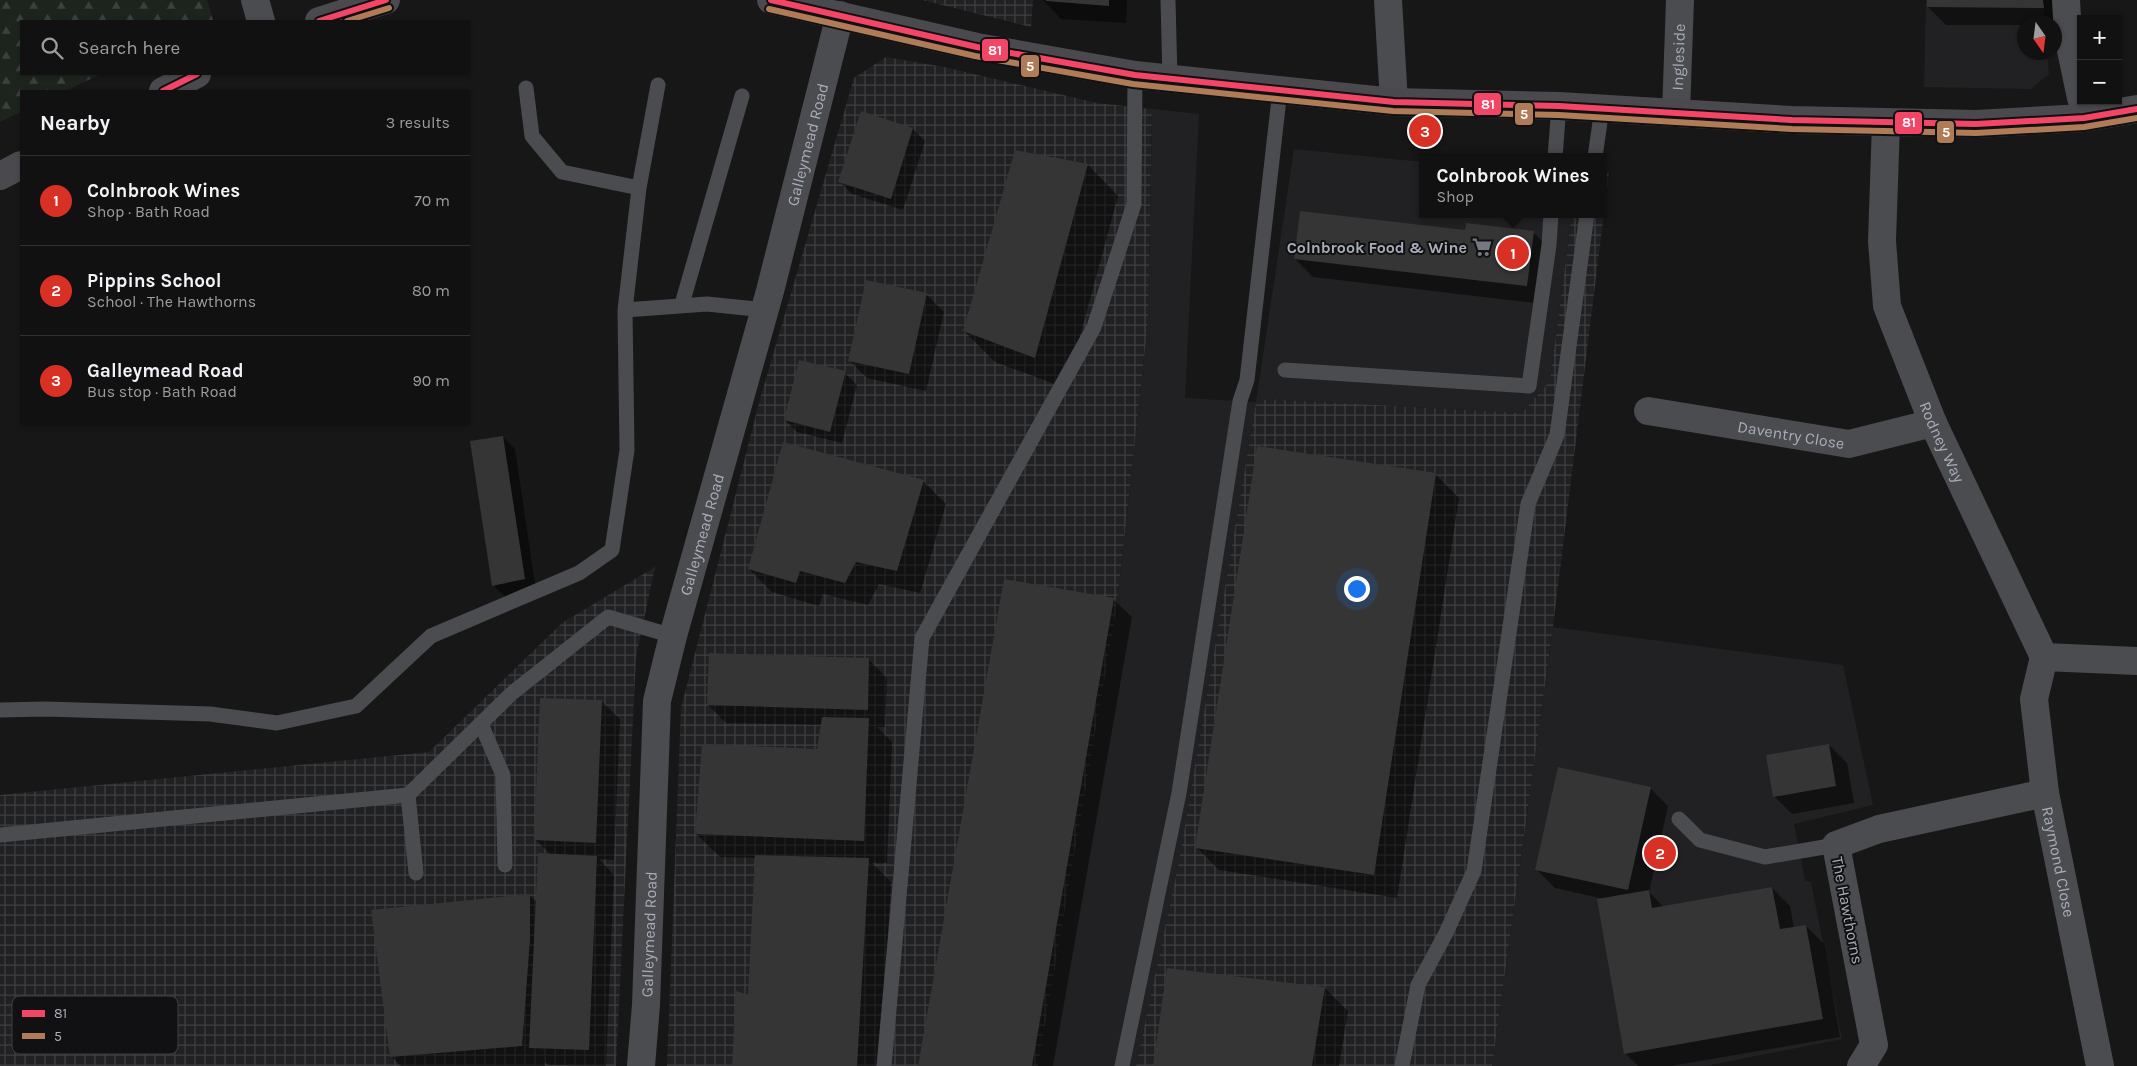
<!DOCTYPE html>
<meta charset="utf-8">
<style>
body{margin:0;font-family:Karla,sans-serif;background:#1a1a1a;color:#f1f3f6}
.controls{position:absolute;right:15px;top:15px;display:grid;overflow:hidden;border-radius:0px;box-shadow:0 1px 4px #0004}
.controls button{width:45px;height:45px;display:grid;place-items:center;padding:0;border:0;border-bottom:1px solid #303131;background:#111;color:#f1f3f6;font:25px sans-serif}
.compass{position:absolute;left:2017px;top:15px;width:45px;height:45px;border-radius:50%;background:#111;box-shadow:0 1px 4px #0004;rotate:166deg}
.you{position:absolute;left:1356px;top:588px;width:18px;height:18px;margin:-12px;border:4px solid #fff;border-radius:50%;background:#1a73e8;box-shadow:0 0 0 8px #1a73e833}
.badge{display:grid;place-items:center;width:32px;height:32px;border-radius:50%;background:#d93025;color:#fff;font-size:16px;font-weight:700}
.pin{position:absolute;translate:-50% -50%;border:2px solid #fff;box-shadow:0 1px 5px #0006}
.popup{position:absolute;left:1419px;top:153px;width:188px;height:65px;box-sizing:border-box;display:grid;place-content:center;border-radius:0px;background:#111;filter:drop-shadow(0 1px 4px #0005);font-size:16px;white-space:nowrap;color:#9c9d9f}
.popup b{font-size:19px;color:#f1f3f6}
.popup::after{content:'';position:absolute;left:50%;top:100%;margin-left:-10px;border:10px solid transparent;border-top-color:#111}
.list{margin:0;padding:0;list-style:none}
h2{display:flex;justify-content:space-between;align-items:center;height:65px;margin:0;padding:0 20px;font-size:21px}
h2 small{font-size:16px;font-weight:400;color:#9c9d9f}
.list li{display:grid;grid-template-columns:32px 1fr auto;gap:15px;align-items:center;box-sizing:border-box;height:90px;padding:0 20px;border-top:1px solid #303131}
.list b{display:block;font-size:19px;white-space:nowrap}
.list p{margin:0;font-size:16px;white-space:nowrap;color:#9c9d9f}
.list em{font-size:16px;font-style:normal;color:#9c9d9f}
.icon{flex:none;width:28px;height:28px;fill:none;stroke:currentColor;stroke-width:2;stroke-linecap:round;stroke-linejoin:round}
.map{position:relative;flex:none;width:2137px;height:1066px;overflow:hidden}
.search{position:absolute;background:#111;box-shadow:0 1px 4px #0004;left:20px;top:20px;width:450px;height:55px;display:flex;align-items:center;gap:12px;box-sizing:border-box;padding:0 18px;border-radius:0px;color:#9c9d9f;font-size:19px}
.panel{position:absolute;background:#111;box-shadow:0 1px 4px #0004;left:20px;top:90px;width:450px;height:335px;border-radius:0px}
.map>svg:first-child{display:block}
</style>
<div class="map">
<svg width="2137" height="1066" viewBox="0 0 2137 1066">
<defs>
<pattern id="industrial-grid" width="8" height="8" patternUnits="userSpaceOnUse" patternTransform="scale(1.25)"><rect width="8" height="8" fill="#212123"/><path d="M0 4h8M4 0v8" fill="none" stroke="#3e3f41"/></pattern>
<pattern id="forest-firs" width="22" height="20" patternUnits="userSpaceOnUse" patternTransform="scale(1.25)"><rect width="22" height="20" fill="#1d241e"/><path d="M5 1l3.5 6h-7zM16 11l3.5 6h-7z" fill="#3b413d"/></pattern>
</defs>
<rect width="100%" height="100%" fill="#171717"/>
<path fill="#212123" d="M1926,0H2043L2045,22H2024V52L2047,53L2049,74L2031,89L1924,87Z
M1152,109L1199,114L1185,398L1256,402L1294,149L1423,162V214H1572L1550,381L1522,413L1267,399L1256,403L1179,861L1136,1066H1038L1116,612L1148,322Z
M1553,627L1843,665L1873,805L1794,824L1805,881L1811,882L1842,1039L1706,1066H1492Z"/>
<path fill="url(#industrial-grid)" d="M922,0H1033L1031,27Z
M886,57L944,67L1097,103L1152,109L1148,322L1116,612L1038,1066H667L681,708L760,399L854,78Z
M1609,172L1553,627L1492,1066H1136L1179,861L1256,403L1267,399L1522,413L1550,381L1572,214H1603V173Z
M655,567L636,657L616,1066H0V795L429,752L562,623Z"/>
<path fill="url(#forest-firs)" d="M0,0H207L213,20L21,21V74H101L65,91H21V112L0,122Z"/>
<path fill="#0007" d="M1043,0H1127L1126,23L1061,19Z
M1929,0H2059L2054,22H2024V25H1946L1928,7Z
M861,113L913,129L925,141L903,210L852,194L840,182Z
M1088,165L1118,196L1066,388L995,362L964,331Z
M1466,232H1533L1551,250L1544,304L1313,277L1295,259Z
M926,294L944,312L926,391L867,378L849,360Z
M845,373L857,385L842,443L797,432L785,420Z
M503,437L515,449L536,591L506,598L494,586Z
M1258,447L1436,475L1459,498L1397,898L1219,870L1196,847Z
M923,481L946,504L920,593L879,584L868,605L823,594L819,606L772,592L749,569Z
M1005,580L1114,600L1132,617L1053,1066H920Z
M869,660L887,678L885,727H877L892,742L887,863H872L891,882L881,1066H733L749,997L756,858L720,857L696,834L818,751L822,725L726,723L708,705Z
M602,702L620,719L614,860L599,859L614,875L606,1066L548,1065L545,1062V1066H401L391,1056L529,895L537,902L551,855L535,839Z
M1829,745L1847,763L1854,803L1792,814L1774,796Z
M1650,788L1668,806L1649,892L1664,907L1772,888L1790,906L1794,928L1806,926L1824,944L1840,1037L1671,1066H1638L1625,1053L1604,899L1555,888L1537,870Z
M1325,988L1348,1011L1339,1066H1154Z"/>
<path fill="#353536" d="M1046,0H1109V6L1046,1Z
M1927,0H2043L2044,8L1927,7Z
M861,111L913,128L891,199L838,182Z
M1015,150L1088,164L1035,358L963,331Z
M1300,211L1465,230L1466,223L1534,231L1527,286L1294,259Z
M866,280L927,293L909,374L848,361Z
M799,360L846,371L830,432L784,420Z
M503,436L525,579L492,586L470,441Z
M783,442L924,480L897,571L856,562L845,583L800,571L796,583L748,569Z
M1257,446L1436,473L1374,875L1195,848Z
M1004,579L1114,598L1032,1066H918Z
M709,653L869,658L868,710L707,705Z
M540,698L602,700L596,843L534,840Z
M822,717L869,718L864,841L695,834L702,744L817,749Z
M1829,744L1836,786L1773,797L1766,755Z
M1558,767L1651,787L1628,890L1535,870Z
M538,853L597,856L589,1050L529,1048Z
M755,855L869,858L857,1066H732L736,991L748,995Z
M1772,887L1780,929L1806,925L1823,1019L1624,1054L1597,899L1649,890L1652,908Z
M530,894V939L522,1046L390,1057L371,910Z
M1167,968L1325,987L1312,1066H1153Z"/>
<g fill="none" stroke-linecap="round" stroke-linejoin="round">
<path stroke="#4b4c50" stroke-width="15" d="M1168,0L1170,79
M526,88L532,136L562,172L639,188
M1555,157L1559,106
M1595,157L1602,108
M682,304L742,96
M625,310L707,304L765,310
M1285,370L1529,386L1549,245L1551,214
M0,710L45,709L210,714L277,723L356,706L431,636L579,573L612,550L627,450L625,310L639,188L658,85
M481,724L503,775L505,865
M408,795L416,873
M1679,819L1700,840L1765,857L1836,845
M0,835L408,795L511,694L608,617L673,636
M884,1066L922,638L1094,327L1134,204L1135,75
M1122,1066L1179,793L1240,401L1247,380L1280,90
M1402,1066L1418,985L1446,933L1474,871L1528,504L1557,435L1587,214"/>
<g stroke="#4b4c50" stroke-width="28">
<path d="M255,0L261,21"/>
<path d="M1388,0L1394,102"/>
<path d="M2066,0L2068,36L2081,98"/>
<path id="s1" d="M1676,113L1680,0"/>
<path id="s2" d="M1886,123L1882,241L1887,306L1933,423L2044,657L2137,661"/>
<path id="s3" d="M1648,411L1849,444L1933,423"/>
<path id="s4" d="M2044,657L2034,699L2045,793L2100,1066"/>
<path id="s5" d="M641,1066L646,1005L657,701L673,636L770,291L840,15"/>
<path d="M1861,1066L1874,1045L1836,845L1879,829L2045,793"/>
</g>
<path stroke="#4a4a4e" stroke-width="28" d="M771,0L977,47L1135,75L1394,102L1559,106L1792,120L1976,124L2084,118L2137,109
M319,21L386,0
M163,91L197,74
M0,176L21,165"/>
<defs>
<path id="bus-1" d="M771,0L977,47L1135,75L1394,102L1559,106L1792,120L1976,124L2084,118L2137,109
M319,21L386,0
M163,91L197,74"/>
<path id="bus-2" d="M769,9L975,56L1133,84L1393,111L1559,115L1792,129L1976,133L2084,127L2137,118
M347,21L389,8"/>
</defs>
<use href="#bus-1" stroke="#111113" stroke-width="10"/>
<use href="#bus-2" stroke="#111113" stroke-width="10"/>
<use href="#bus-1" stroke="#f34667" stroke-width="6"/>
<use href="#bus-2" stroke="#b07c57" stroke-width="6"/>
</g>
<defs>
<symbol id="supermarket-bare" viewBox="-9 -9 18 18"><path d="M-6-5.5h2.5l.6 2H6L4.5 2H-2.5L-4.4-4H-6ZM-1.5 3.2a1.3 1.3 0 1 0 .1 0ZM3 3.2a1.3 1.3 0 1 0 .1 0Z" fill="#757880" stroke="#111113" stroke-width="2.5" paint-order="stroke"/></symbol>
</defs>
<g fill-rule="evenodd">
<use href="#supermarket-bare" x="1468" y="233" width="28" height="28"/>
</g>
<g text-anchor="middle" stroke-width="4" stroke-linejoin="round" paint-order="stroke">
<g font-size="16" fill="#a8adb8" stroke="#111113">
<text dy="6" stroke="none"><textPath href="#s1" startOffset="56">Ingleside</textPath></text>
<text dy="6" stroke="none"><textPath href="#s5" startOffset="942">Galleymead Road</textPath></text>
<text dy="6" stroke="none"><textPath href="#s3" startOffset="145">Daventry Close</textPath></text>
<text dy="6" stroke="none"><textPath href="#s2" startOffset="330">Rodney Way</textPath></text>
<text dy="6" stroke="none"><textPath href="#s5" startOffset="538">Galleymead Road</textPath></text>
<text dy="6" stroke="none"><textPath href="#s4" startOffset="208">Raymond Close</textPath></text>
<text transform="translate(1848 910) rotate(79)" y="6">The Hawthorns</text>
<text dy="6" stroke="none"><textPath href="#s5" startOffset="132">Galleymead Road</textPath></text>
</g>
<g font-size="16" font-weight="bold" fill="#a8adb8" stroke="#111113" text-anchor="end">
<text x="1467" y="253">Colnbrook Food &amp; Wine</text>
</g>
</g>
<rect x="12" y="996" width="166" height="58" rx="8" fill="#111113" stroke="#3e4045" stroke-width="1"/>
<rect x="22" y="1010" width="23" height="7" fill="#f34667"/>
<rect x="22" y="1033" width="23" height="6" fill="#b07c57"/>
<g font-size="14" fill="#a8adb8">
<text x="54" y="1018">81</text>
<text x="54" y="1041">5</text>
</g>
<g stroke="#111113" stroke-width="2">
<rect x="981" y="38" width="28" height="24" rx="5" fill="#f34667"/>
<rect x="1020" y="54" width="20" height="24" rx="5" fill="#b07c57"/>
<rect x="1473" y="92" width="29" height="24" rx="5" fill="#f34667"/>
<rect x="1514" y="102" width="20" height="24" rx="5" fill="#b07c57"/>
<rect x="1894" y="111" width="29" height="24" rx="5" fill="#f34667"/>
<rect x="1936" y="120" width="19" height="24" rx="5" fill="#b07c57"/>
</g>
<g font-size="14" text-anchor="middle" font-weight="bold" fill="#fff">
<text x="995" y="55">81</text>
<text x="1030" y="71">5</text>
<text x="1488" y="109">81</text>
<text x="1524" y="119">5</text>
<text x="1909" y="127">81</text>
<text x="1946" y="137">5</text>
</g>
</svg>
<div class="controls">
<button>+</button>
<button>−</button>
</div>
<svg class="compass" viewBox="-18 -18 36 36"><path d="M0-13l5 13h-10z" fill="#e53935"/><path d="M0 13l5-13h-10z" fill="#9c9d9f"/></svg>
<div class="you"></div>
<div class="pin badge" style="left:1513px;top:253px">1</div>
<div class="popup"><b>Colnbrook Wines</b>Shop</div>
<div class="pin badge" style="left:1660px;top:853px">2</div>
<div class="pin badge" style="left:1425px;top:131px">3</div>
<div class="search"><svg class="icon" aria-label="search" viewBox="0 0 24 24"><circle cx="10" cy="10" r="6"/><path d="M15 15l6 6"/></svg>Search here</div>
<section class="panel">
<h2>Nearby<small>3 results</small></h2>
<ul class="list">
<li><span class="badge">1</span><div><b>Colnbrook Wines</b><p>Shop · Bath Road</p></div><em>70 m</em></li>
<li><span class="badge">2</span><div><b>Pippins School</b><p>School · The Hawthorns</p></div><em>80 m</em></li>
<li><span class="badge">3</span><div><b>Galleymead Road</b><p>Bus stop · Bath Road</p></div><em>90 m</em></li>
</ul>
</section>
</div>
